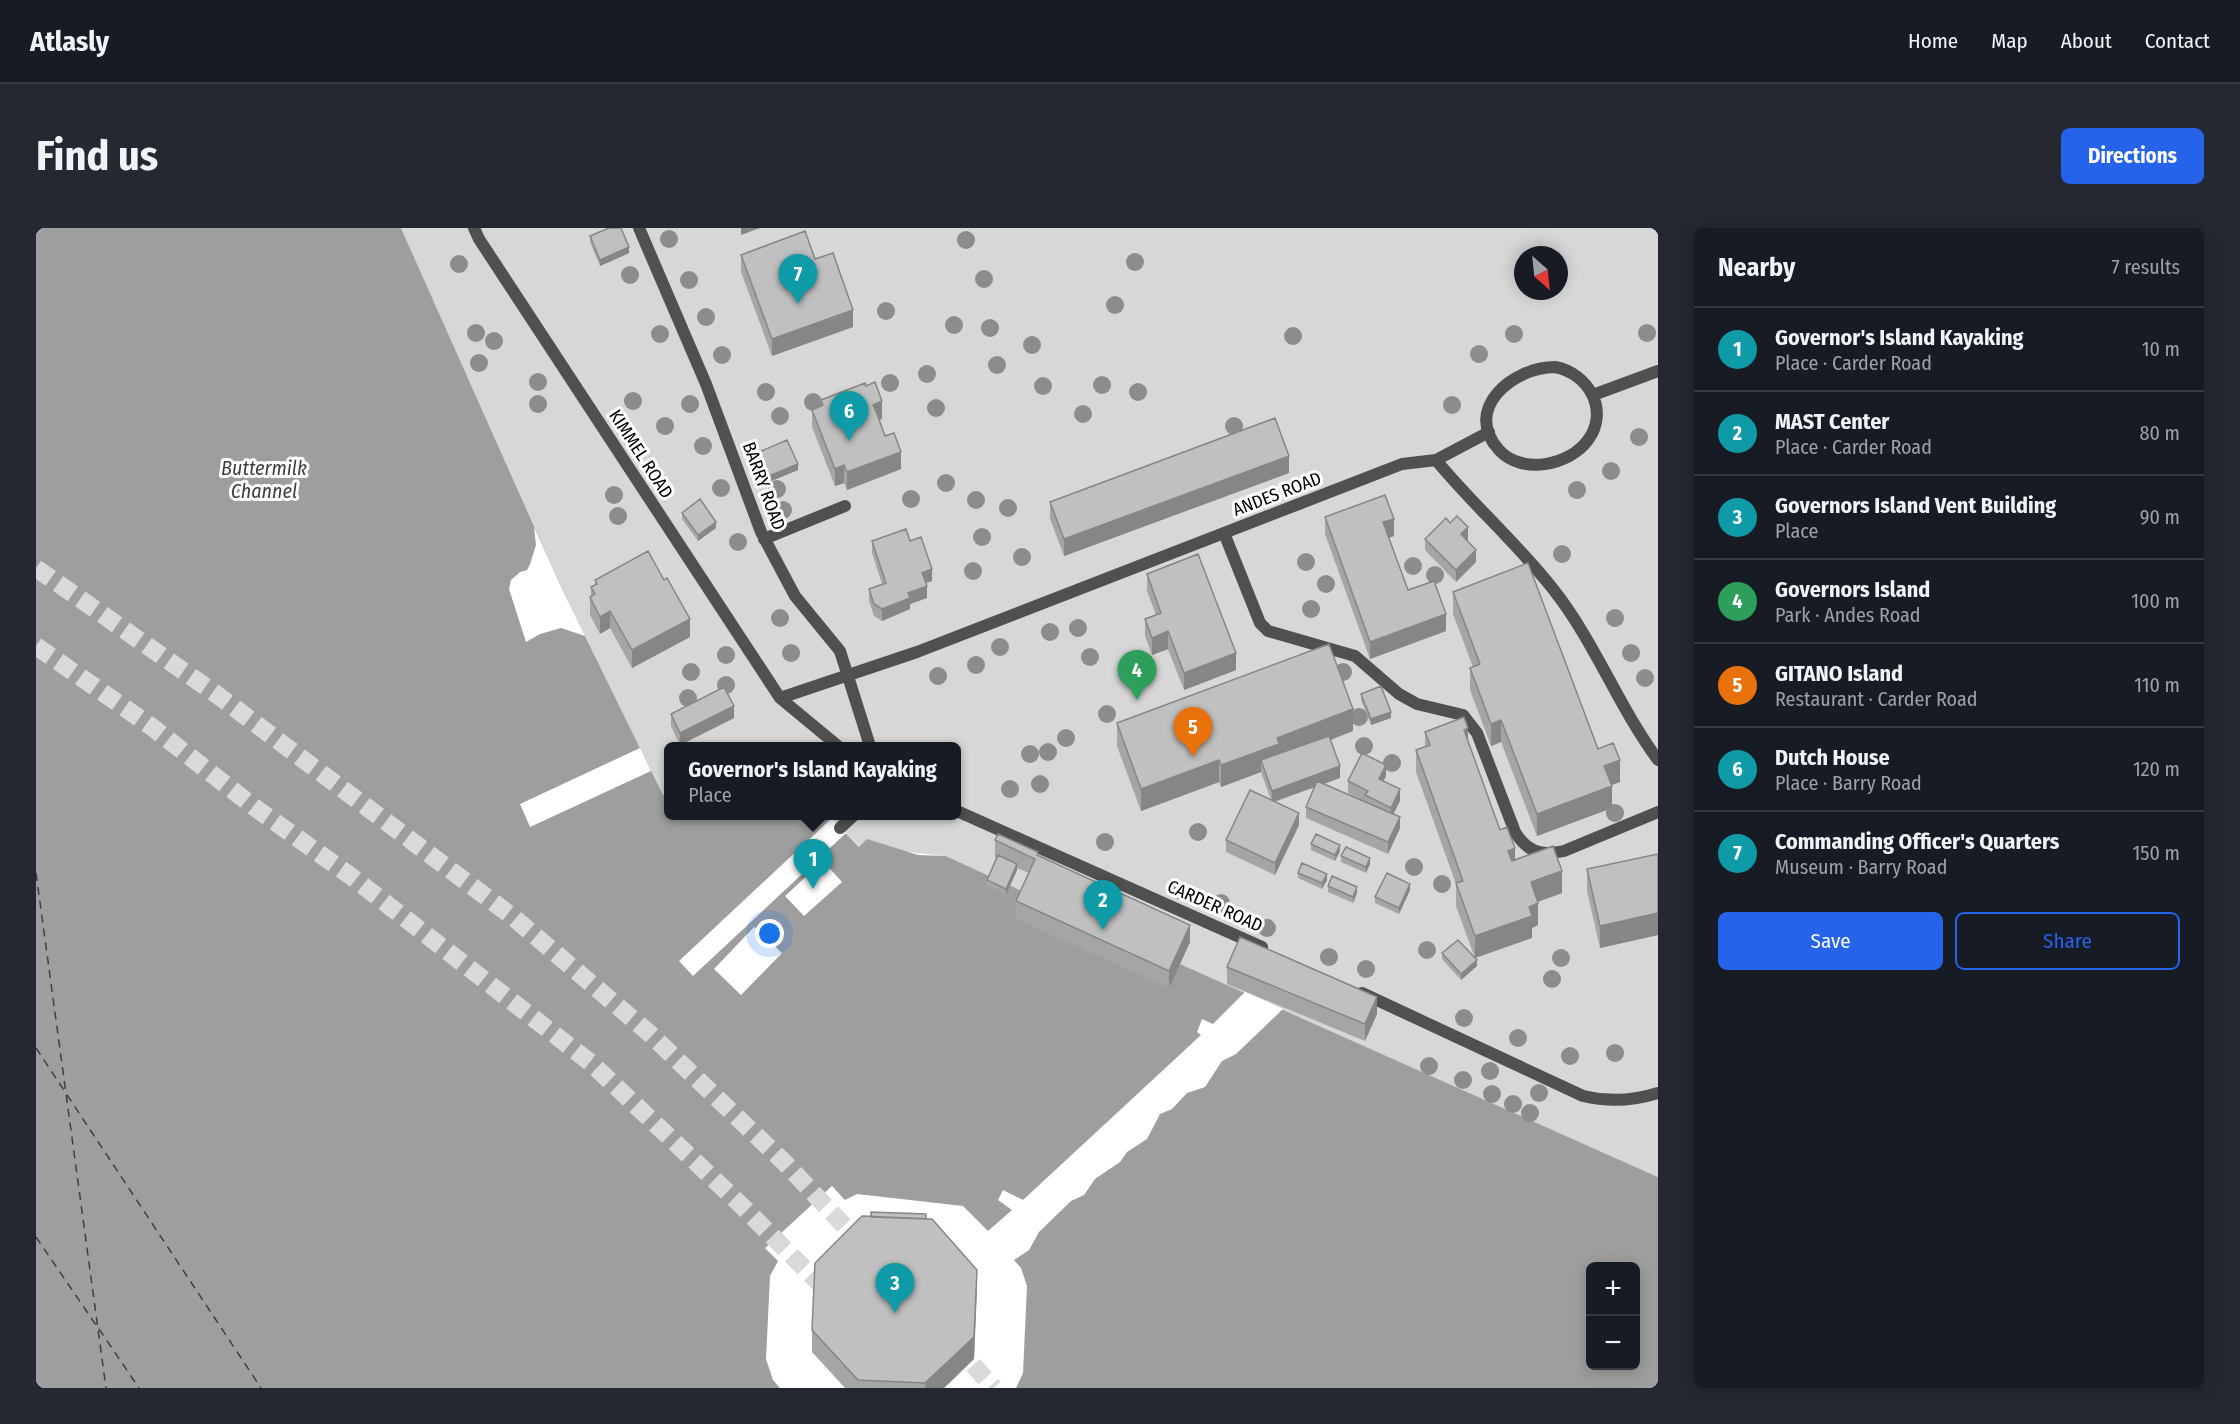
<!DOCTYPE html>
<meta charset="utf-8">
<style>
body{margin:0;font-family:"Fira Sans Condensed",sans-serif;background:#242831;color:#f1f3f6}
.controls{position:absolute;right:18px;bottom:18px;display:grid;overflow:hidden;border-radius:9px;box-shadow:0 3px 15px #0003}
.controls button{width:54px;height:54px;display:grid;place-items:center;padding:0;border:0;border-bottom:2px solid #363941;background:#171b24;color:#f1f3f6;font:30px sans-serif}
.compass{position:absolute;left:1478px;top:18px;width:54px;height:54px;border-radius:50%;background:#171b24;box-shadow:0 3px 15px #0003;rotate:153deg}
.you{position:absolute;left:734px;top:706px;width:21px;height:21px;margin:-15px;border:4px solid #fff;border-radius:50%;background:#1a73e8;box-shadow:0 0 0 9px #1a73e833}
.badge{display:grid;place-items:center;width:39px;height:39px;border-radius:50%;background:#2563eb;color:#fff;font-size:20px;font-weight:700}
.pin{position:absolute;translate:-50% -50px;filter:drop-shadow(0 2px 3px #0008)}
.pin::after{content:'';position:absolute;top:32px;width:21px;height:18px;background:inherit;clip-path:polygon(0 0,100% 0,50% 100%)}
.popup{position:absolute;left:628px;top:514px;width:297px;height:78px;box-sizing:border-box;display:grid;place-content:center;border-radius:9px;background:#171b24;filter:drop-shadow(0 2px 4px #0005);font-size:20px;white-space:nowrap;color:#9ea1a6}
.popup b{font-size:22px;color:#f1f3f6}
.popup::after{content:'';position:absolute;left:50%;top:100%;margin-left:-12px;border:12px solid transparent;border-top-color:#171b24}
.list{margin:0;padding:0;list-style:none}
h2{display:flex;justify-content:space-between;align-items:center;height:78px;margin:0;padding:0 24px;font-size:26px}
h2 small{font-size:20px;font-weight:400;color:#9ea1a6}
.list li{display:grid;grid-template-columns:39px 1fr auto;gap:18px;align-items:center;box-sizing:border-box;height:84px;padding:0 24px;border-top:2px solid #363941}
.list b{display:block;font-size:22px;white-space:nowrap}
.list p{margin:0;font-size:20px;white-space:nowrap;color:#9ea1a6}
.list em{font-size:20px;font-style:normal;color:#9ea1a6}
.actions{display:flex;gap:12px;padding:18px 24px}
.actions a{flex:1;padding:14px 0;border:2px solid #2563eb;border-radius:9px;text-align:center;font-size:21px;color:#2563eb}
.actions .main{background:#2563eb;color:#fff}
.map{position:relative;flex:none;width:1622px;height:1160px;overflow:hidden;border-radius:9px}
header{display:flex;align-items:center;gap:36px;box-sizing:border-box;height:84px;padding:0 30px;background:#171b24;border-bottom:2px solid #363941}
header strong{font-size:28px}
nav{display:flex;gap:33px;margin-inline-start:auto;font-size:21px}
.intro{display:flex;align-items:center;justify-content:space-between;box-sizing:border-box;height:144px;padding:0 36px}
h1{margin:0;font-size:42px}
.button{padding:15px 27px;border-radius:9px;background:#2563eb;color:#fff;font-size:21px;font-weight:700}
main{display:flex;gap:36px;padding:0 36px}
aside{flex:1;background:#171b24;border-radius:9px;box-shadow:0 3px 15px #0003}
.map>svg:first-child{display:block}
</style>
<header>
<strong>Atlasly</strong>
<nav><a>Home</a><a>Map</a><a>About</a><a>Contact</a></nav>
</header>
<div class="intro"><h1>Find us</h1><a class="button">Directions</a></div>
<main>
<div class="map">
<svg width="1622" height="1160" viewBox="0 0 1622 1160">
<rect width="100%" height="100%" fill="#fff"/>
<path fill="#d7d7d7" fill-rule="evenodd" d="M365,0H1622V949L1144,736L910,628L824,619L793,588H921V518H633V565L627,567L526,361ZM1487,27H1523V63H1487Z"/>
<path fill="#9e9e9e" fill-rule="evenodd" d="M0,0H365L526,361L627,567L633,565V588H793L823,619L831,611L882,627L910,628L1144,736L1622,949V1160H0ZM1554,1038H1600V1138H1554Z"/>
<path fill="#fff" d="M498,299L526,361L549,408L525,400L504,406L490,414L473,361L475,352L484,344L491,342L494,336L500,317Z
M604,520L615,543L494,599L484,576Z
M796,590L810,605L657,748L643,733Z
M787,633L806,654L768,688L749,668Z
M718,699L746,725L705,767L678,741Z
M1209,764L1247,781L1200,826L1186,833L1169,859L1151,865L1136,881L1124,886L1111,911L1091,924L1084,934L1059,951L1048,967L1035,973L1003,1004L993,1022L978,1032L985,1040L991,1058L987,1145L980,1160H744L737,1152L730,1131L734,1048L742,1033L729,1020L796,958L809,972L821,966L927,978L952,1003L976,982L962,972L967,962L987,972L1165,807L1161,804L1166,791L1177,796Z"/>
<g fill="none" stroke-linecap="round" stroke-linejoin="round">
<path stroke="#3f3f3f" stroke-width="1.5" stroke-dasharray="8 6" stroke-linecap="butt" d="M0,645L70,1160
M0,820L225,1160
M0,1009L60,1097
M63,1101L103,1160"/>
<path stroke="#d9d9d9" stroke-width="18" stroke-dasharray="18 9" stroke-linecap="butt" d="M0,340L180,466L477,689L613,805L749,935L829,1020
M0,418L116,499L218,579L316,649L555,835L705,977L794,1066
M919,1117L958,1160"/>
<path stroke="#505050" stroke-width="12" d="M438,0L443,11L744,470L802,518
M603,0L670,156L725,304L759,368L804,423L834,518
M1519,139C1552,145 1574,182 1552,212C1533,238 1486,247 1463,222C1426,181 1477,139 1519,139Z
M1557,167L1622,143
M1400,232L1453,204
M1188,305L1224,395L1232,403L1319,428L1363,466L1381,476L1427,487L1441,505L1479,604C1491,624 1505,628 1528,623L1622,584
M728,311L809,278
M744,470L881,424L1366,236L1400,232C1437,277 1481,315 1517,361C1559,414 1582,478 1622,532
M921,583L1226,719
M804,600L817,588
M1326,765L1547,868C1572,874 1597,873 1622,865"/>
</g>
<g fill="#8c8c8c">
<circle cx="633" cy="11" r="9"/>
<circle cx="930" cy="12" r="9"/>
<circle cx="1099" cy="34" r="9"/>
<circle cx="423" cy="36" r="9"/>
<circle cx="594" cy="47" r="9"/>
<circle cx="948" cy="51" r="9"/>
<circle cx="653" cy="52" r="9"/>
<circle cx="1079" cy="77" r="9"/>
<circle cx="850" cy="83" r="9"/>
<circle cx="670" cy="89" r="9"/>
<circle cx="918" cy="97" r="9"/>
<circle cx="954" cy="100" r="9"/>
<circle cx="440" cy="105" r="9"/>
<circle cx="1611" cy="105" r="9"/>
<circle cx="624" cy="106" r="9"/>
<circle cx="1478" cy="106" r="9"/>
<circle cx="1257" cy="108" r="9"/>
<circle cx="458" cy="113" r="9"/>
<circle cx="996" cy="117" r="9"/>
<circle cx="1443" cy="126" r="9"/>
<circle cx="686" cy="127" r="9"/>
<circle cx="443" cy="135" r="9"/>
<circle cx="961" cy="137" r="9"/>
<circle cx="891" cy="146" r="9"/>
<circle cx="502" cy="154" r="9"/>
<circle cx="854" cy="155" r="9"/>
<circle cx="1066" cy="157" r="9"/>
<circle cx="1007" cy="158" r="9"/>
<circle cx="730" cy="164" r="9"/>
<circle cx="1102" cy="164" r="9"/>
<circle cx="597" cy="173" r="9"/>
<circle cx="777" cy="174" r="9"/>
<circle cx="502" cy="176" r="9"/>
<circle cx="654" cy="176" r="9"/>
<circle cx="1416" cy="177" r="9"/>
<circle cx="900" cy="180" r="9"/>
<circle cx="1047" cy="186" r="9"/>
<circle cx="744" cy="188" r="9"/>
<circle cx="629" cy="198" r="9"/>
<circle cx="1198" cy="198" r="9"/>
<circle cx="1603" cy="209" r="9"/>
<circle cx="667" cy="218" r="9"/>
<circle cx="1575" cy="243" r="9"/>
<circle cx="910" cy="255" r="9"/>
<circle cx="685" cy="260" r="9"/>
<circle cx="741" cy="261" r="9"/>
<circle cx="1541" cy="262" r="9"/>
<circle cx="578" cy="267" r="9"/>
<circle cx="875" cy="271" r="9"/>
<circle cx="940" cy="272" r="9"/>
<circle cx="972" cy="280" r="9"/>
<circle cx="747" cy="282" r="9"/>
<circle cx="582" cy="288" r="9"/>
<circle cx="946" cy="309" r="9"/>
<circle cx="702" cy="314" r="9"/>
<circle cx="1526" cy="326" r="9"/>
<circle cx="986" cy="329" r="9"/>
<circle cx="1270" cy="334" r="9"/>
<circle cx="1377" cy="338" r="9"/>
<circle cx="937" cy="343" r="9"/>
<circle cx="1399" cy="347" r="9"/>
<circle cx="1290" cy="356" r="9"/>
<circle cx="1275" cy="381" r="9"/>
<circle cx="744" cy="390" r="9"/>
<circle cx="1579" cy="390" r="9"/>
<circle cx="1042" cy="400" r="9"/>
<circle cx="1014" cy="404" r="9"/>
<circle cx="964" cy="419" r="9"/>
<circle cx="755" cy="425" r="9"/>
<circle cx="1595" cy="425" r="9"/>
<circle cx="690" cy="427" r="9"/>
<circle cx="1054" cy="429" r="9"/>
<circle cx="940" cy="437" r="9"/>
<circle cx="655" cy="444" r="9"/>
<circle cx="1307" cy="444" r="9"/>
<circle cx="902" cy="448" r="9"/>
<circle cx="1609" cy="450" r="9"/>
<circle cx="690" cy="457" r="9"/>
<circle cx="652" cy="470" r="9"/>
<circle cx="1071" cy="486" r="9"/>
<circle cx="1323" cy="489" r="9"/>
<circle cx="1030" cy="510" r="9"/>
<circle cx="1328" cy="518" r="9"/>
<circle cx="1012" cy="524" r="9"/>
<circle cx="994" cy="526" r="9"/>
<circle cx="1356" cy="535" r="9"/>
<circle cx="1004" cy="556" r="9"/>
<circle cx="974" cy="561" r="9"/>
<circle cx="1579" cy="585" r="9"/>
<circle cx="1162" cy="604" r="9"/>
<circle cx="1069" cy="614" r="9"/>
<circle cx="1378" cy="639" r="9"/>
<circle cx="1406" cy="656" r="9"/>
<circle cx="1145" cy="663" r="9"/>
<circle cx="1185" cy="675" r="9"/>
<circle cx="1231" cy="700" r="9"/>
<circle cx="1391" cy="722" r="9"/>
<circle cx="1293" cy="729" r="9"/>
<circle cx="1525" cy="730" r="9"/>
<circle cx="1330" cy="741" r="9"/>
<circle cx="1516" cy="751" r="9"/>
<circle cx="1428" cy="790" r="9"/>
<circle cx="1482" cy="810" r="9"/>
<circle cx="1579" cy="825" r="9"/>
<circle cx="1534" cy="828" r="9"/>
<circle cx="1393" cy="838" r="9"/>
<circle cx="1454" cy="843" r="9"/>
<circle cx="1427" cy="852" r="9"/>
<circle cx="1503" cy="865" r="9"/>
<circle cx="1456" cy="866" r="9"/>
<circle cx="1477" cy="876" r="9"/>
<circle cx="1494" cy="885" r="9"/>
</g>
<path fill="#a5a5a5" d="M554,8L593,25L564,38L554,14Z
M705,27L779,31L817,99L736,128L705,44Z
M785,172L846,191L843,192L849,208L865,241L811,262L808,255L799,258L776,199V182L785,178Z
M723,224L762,242L733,254L723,230Z
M1253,245L1028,328L1014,291V274Z
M646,285L680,300L662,313L646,291Z
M1289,289L1358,308L1353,310L1372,362L1410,403L1334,431L1289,306Z
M1414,295L1432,311L1431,312L1440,334L1420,354L1389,322V311Z
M836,313H874L896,353L890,355L891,370L874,376V381L846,393L838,388L833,373V361L846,356L836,325Z
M1111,346L1200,442L1148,462L1132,421L1116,427L1109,408V391L1120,387L1111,363Z
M559,352L654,409L596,440L574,400L564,406L554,387V369L555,368V359L559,357Z
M1417,364L1562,521L1584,554L1575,557L1576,580L1501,608L1465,514L1455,518L1434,462V440L1437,439L1417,386Z
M1325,466L1355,490L1335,497L1325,472Z
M635,486L698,490L644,517L635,498Z
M1081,495L1317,503L1295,512L1304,550L1288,556L1324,571L1312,565V553L1350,548L1347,553L1364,573L1357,586L1364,600L1352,626L1270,590V579L1279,559L1239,574L1263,597L1239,647L1190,624V612L1235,572L1225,544L1185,559L1183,554L1105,583L1081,518Z
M1389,504L1432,514L1464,602L1479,632L1526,665L1502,674V697L1496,700V710L1439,730L1441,738L1425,752L1406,731V725L1439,730L1420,678V656L1380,544V522L1389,519Z
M959,612L1002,628L1154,714L1133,760L980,691V673L993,645L981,640V642L970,667L951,658V652L961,630H959Z
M1275,616L1304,623L1299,633L1275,622Z
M1622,626V707L1564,720L1551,663V641Z
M1305,628L1334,636L1330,645L1305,634Z
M1262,645L1291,652L1286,661L1262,650Z
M1292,658L1321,665L1317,675L1292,664Z
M1374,662L1363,686L1339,675V669Z
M1191,739L1341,786L1329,813L1191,756Z
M890,991L941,1064L938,1131L908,1160H809L776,1124V1102Z"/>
<path fill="#868686" d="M705,0H724L705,7Z
M593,19V25L564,38V32Z
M817,82V99L736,128V111Z
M846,173V191L837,194V177Z
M865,224V241L811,262V244Z
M1253,228V245L1028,328V311Z
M762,236V242L733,254V248Z
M808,237V255L799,258V241Z
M1358,291V308L1347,312V294Z
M680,294V300L662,313V307Z
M1432,299V311L1425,318V306Z
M1440,322V334L1420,354V342Z
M896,341V353L886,356V345Z
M891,358V370L874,376V381L846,393V381L872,365Z
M574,383V400L564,406V389Z
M1410,386V403L1334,431V414Z
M654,391V409L596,440V422Z
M1132,403V421L1116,427V410Z
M1200,425V442L1148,462V445Z
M698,478V490L644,517V505Z
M1317,481V503L1243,531L1225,532V544L1185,559V537L1241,510Z
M1355,484V490L1335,497V491Z
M1465,492V514L1455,518V496Z
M1432,500V523L1428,502Z
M1183,532V554L1105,583V561Z
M1584,532V554L1568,560V538Z
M1350,537V548L1343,562V551Z
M1304,538V550L1236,574V563Z
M1576,558V580L1501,608V586Z
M1364,561V573L1355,591V580Z
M1263,585V597L1239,647V635Z
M1364,589V600L1352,626V614Z
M1304,617V623L1299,633V627Z
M1479,620V643L1472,623Z
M1334,630V636L1330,645V639Z
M981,636V642L970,667V661Z
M1526,643V665L1495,676V654Z
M1291,646V652L1286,661V655Z
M1374,656V662L1363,686V680Z
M1321,659V665L1317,675V669Z
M1502,675V697L1496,700V710L1439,730V708L1493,679Z
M1622,685V707L1564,720V698Z
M1154,697V714L1133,760V743Z
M1441,732V738L1425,752V746Z
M1341,769V786L1329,813V796Z
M941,1042L938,1131L908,1160H889V1155Z"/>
<path fill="#c0c0c0" stroke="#868686" stroke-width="1.5" d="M573,0H585L593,19L564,32L554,8Z
M769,3L779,31L797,25L817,82L736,111L705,27Z
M839,154L846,173L837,177L841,186L849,208L858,205L865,224L811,244L808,237L799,241L776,182L787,177L785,172L829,155L830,158Z
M1239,190L1253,228L1028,311L1014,274Z
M751,212L762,236L733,248L723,224Z
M1349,267L1358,291L1347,294L1372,362L1398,353L1410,386L1334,414L1289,289Z
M664,271L680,294L662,307L646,285Z
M1421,288L1432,299L1425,306L1440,322L1420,342L1389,311L1410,290L1414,295Z
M870,301L874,313L885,309L896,341L886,345L891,358L872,365L874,370L846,381L838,376L833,361L850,355L836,313Z
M612,323L628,352L631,350L654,391L596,422L574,383L564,389L554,369L559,366L555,359L561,356L559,352Z
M1162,326L1200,425L1148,445L1132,403L1116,410L1109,391L1125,385L1111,346Z
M1492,335L1562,521L1577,515L1584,532L1568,538L1576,558L1501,586L1465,492L1455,496L1434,440L1444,436L1417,364Z
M1293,416L1317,481L1241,510L1243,516L1185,537L1183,532L1105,561L1081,495Z
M1345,458L1355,484L1335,491L1325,466Z
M688,459L698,478L644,505L635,486Z
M1428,489L1432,500L1428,502L1464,602L1471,599L1479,620L1472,623L1476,633L1517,618L1526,643L1495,654L1502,675L1493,679L1496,688L1439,708L1420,655L1427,653L1380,522L1394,517L1389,504Z
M1293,508L1304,538L1236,563L1225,532Z
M1326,525L1350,537L1343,551L1364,561L1355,580L1329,567L1332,563L1312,553Z
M1281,553L1364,589L1352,614L1270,579Z
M1214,562L1263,585L1239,635L1190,612Z
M962,606L1002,624L1001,627L1154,697L1133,743L980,673L999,631L959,612Z
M1280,606L1304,617L1299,627L1275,616Z
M1310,619L1334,630L1330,639L1305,628Z
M1622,626V685L1564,698L1551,641Z
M962,627L981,636L970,661L951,652Z
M1266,635L1291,646L1286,655L1262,645Z
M1351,645L1374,656L1363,680L1339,669Z
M1296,648L1321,659L1317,669L1292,658Z
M1204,709L1341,769L1329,796L1191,739Z
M1422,712L1441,732L1425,746L1406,725Z
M835,984L890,986V991L835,989Z
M826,988L896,991L941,1042L938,1109L889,1155L822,1152L776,1102L779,1035Z"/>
<g text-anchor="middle" stroke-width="6" stroke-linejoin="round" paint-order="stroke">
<g font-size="18" fill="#000" stroke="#fff">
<text transform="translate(605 226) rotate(57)" y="6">KIMMEL ROAD</text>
<text transform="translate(728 258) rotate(70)" y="6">BARRY ROAD</text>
<text transform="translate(1241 266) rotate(-21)" y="6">ANDES ROAD</text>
<text transform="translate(1179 678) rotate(24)" y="6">CARDER ROAD</text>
</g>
<g font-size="20" font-style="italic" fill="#3f3f3f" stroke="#fff">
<text x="228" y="247">Buttermilk<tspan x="228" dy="23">Channel</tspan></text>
</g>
</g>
</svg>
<div class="controls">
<button>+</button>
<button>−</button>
</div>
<svg class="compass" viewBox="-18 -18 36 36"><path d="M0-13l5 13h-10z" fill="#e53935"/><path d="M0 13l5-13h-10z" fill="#9ea1a6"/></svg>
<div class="you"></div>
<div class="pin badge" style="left:777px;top:661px;background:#0f9aa8">1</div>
<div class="popup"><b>Governor's Island Kayaking</b>Place</div>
<div class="pin badge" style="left:1067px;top:702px;background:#0f9aa8">2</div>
<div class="pin badge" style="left:859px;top:1085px;background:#0f9aa8">3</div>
<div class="pin badge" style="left:1101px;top:472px;background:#2e9e5b">4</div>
<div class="pin badge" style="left:1157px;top:529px;background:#e8710a">5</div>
<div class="pin badge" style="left:813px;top:213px;background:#0f9aa8">6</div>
<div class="pin badge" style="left:762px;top:76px;background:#0f9aa8">7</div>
</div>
<aside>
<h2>Nearby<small>7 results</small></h2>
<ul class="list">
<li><span class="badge" style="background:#0f9aa8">1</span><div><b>Governor's Island Kayaking</b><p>Place · Carder Road</p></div><em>10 m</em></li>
<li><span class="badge" style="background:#0f9aa8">2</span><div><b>MAST Center</b><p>Place · Carder Road</p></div><em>80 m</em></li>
<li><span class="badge" style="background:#0f9aa8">3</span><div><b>Governors Island Vent Building</b><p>Place</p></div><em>90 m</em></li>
<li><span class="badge" style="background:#2e9e5b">4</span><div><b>Governors Island</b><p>Park · Andes Road</p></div><em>100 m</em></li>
<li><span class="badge" style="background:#e8710a">5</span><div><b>GITANO Island</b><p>Restaurant · Carder Road</p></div><em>110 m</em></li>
<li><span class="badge" style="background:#0f9aa8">6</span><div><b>Dutch House</b><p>Place · Barry Road</p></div><em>120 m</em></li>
<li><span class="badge" style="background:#0f9aa8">7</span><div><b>Commanding Officer's Quarters</b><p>Museum · Barry Road</p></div><em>150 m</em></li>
</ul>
<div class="actions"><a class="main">Save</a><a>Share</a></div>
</aside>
</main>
